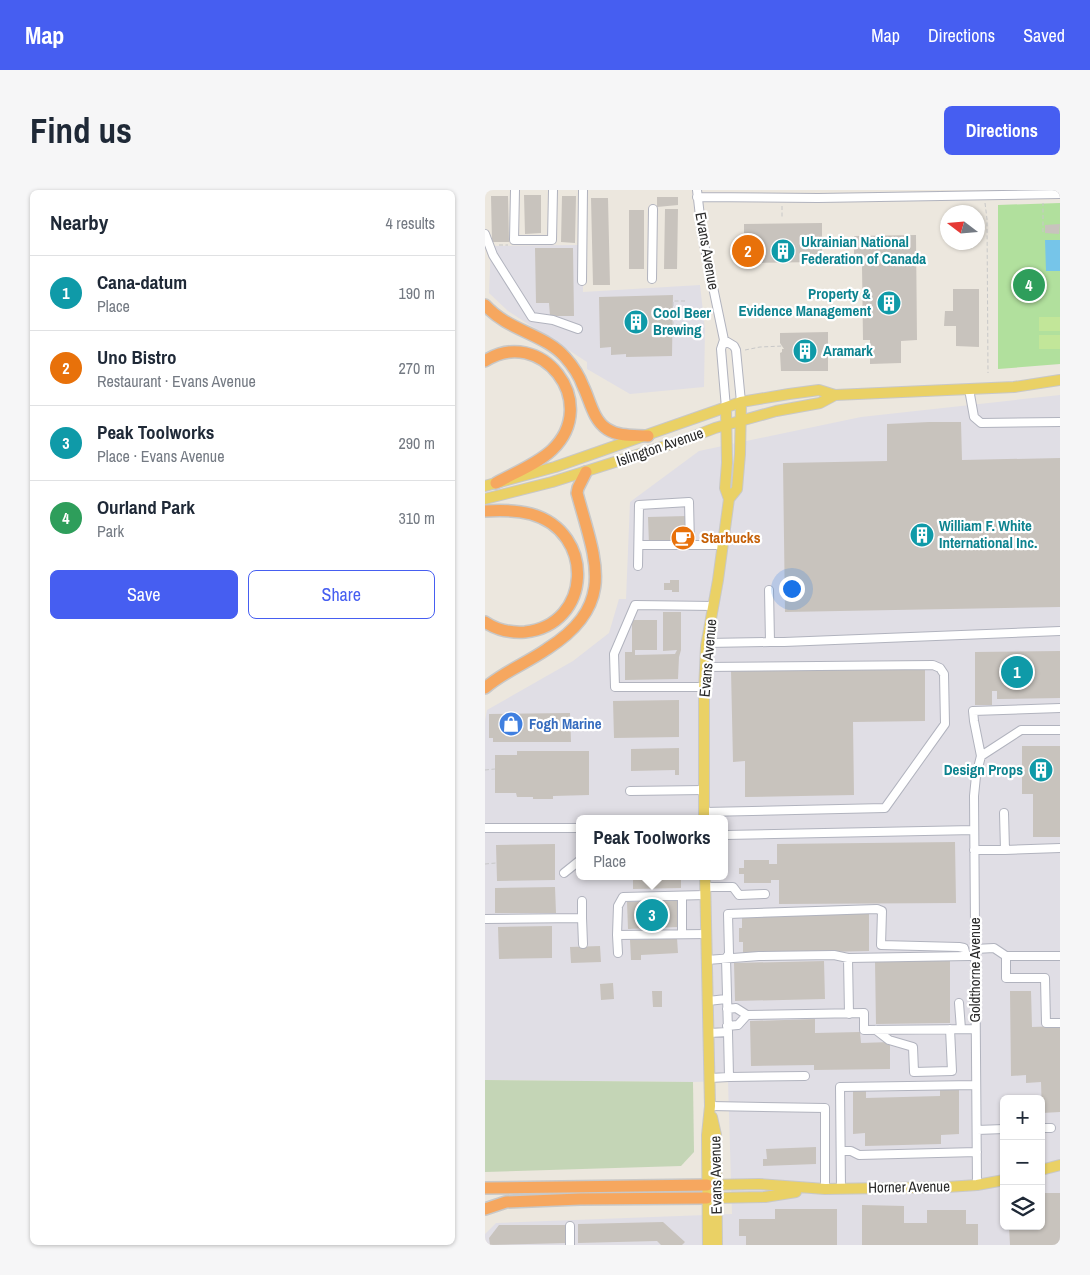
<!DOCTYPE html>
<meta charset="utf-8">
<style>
body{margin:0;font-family:"Archivo Narrow",sans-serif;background:#f6f6f7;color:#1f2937}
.controls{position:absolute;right:15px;bottom:15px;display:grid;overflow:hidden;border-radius:8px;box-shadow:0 1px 4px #0004}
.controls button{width:45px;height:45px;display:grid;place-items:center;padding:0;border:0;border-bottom:1px solid #e0e1e3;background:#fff;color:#1f2937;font:25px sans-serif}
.compass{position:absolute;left:455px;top:15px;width:45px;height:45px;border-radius:50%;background:#fff;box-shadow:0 1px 4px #0004;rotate:286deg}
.you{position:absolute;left:306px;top:398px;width:18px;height:18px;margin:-12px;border:4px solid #fff;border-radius:50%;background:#1a73e8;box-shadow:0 0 0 8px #1a73e833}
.badge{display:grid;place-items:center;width:32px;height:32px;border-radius:50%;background:#465ef1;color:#fff;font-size:16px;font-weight:700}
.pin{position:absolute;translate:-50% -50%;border:2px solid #fff;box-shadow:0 1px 5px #0006}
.popup{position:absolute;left:91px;top:625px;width:152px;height:65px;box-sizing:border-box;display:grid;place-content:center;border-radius:8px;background:#fff;filter:drop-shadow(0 1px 4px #0005);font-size:16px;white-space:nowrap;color:#747a83}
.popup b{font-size:19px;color:#1f2937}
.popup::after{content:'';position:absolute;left:50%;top:100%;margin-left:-10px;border:10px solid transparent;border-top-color:#fff}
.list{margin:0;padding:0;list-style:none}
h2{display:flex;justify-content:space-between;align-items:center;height:65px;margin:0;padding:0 20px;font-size:21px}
h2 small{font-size:16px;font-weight:400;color:#747a83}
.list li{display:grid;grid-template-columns:32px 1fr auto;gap:15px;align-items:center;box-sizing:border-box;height:75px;padding:0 20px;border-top:1px solid #e0e1e3}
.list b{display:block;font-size:19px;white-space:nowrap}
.list p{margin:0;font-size:16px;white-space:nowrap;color:#747a83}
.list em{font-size:16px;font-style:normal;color:#747a83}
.actions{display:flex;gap:10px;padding:15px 20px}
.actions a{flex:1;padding:11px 0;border:1px solid #465ef1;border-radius:8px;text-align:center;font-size:18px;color:#465ef1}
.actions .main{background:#465ef1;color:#fff}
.icon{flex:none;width:28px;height:28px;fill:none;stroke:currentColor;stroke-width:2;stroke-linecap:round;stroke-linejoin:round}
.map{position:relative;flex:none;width:575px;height:1055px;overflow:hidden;border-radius:8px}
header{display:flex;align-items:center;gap:30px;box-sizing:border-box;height:70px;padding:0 25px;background:#465ef1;color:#fff}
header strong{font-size:24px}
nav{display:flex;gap:28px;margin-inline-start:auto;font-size:18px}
.intro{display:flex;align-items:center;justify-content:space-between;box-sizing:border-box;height:120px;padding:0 30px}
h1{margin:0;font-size:35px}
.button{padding:12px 22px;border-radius:8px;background:#465ef1;color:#fff;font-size:18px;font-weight:700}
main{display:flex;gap:30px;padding:0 30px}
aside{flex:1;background:#fff;border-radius:8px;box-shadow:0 1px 4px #0004}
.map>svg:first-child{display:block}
</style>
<header>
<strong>Map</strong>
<nav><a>Map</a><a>Directions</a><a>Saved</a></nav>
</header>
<div class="intro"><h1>Find us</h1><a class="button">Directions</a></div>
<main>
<aside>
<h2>Nearby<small>4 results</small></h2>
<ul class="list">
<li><span class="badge" style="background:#0f9aa8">1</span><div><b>Cana-datum</b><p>Place</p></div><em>190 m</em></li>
<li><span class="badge" style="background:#e8710a">2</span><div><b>Uno Bistro</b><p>Restaurant · Evans Avenue</p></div><em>270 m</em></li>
<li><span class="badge" style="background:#0f9aa8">3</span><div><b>Peak Toolworks</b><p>Place · Evans Avenue</p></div><em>290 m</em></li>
<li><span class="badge" style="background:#2e9e5b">4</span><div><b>Ourland Park</b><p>Park</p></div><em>310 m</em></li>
</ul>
<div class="actions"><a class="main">Save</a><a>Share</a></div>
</aside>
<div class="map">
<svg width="575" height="1055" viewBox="0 0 575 1055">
<rect width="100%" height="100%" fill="#ece7de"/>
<path fill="#e0dee5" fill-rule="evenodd" d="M97,55L98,102L215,95L220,139L219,197L145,204L102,179V172L23,121L4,103L6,56Z
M575,205V1055H0V1044L11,1033L247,1024L243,891L208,892L0,890V531L2,520L88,471L124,443L134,409H141L145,312L214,261L376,227ZM94,629H240V686H94ZM519,909H556V1036H519Z"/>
<path fill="#b1e09d" d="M575,13V174L513,179V15Z"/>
<path fill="#c4d5b6" d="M0,890L208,892L209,962L196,976L0,982Z"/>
<path fill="#c2e699" d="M554,127H575V141H554Z
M554,145H575V159H554Z"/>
<path fill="#76c5e9" d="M560,50H575V81H561Z"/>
<path fill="#c8c3bd" d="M39,5H56V43L40,44Z
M6,6H23L24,52H7Z
M77,6H91L90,53L76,52Z
M172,7H193V15L172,17Z
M106,8H123L125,95H108Z
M180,19H193L192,79H179Z
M144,20H159V79H144Z
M337,33V72L259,73V34Z
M575,34L574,44L560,43V35Z
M431,45L432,150L416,151V173L385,174V150H378L377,76H369V46Z
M50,58H88L89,126H65L64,113H51Z
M468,99H494V157L471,156V136H459L460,121H468Z
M188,105L187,166L141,167V164L126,165V157L115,158L114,107Z
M343,142V181H296L295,163L297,162V159H299L295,153V143Z
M444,232H476L477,270L575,268V417L300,422L298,273L402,271V234Z
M202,326V354L164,355L163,327Z
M185,390H194V402H187V400H179V393H185Z
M178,422H196V460L194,467L193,489L140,490V462H147V430H172V460H150V465L190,464L192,460L178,461Z
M575,461V508L512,509V501H507V515H490V462Z
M440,478V531L368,532L369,605L260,607V571L248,572L246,480Z
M194,510V547L129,548L128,511Z
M85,523L86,552H8V548H4V524Z
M537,556H575V647H548V604H537Z
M194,558V585H190V580L146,581V559Z
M32,561H104V605L68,606V609H48V607H32L31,603H10V565H32Z
M470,652L471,713L294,714V690H286V693H259V684H254V678H259V670H284V674H292V654Z
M70,654V690L12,691L11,655Z
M148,686H196V698L148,699Z
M70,697L71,723H10V698Z
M192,710L193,737L143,739L142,712Z
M384,722V761L258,764V752H254V738H257V725Z
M67,736V768L14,769L13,737Z
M192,748L193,763L156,765V770H146L145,750Z
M115,756L116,772L86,773L85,757Z
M465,769V833L391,834L390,771Z
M339,771L340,809L250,811L249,773Z
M128,793L129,809L116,810L115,794Z
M167,801H177V817H168Z
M525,801H546L547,837L575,836V922L557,923L556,892L541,893V885L526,886Z
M330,829V843L375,842L376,853L405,852V879L329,880V875L266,876L265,831Z
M474,898V944L456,945V954L380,956V943L368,944V901L381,900V908L455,906V899Z
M331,957V974L278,976V969H282L281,959Z
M556,1003H575V1055H525L524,1037L556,1036Z
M377,1015L419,1016V1033H442V1020H481V1034H493V1055H377Z
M290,1019H352V1055H261V1046H254V1029H290Z
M178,1032L200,1052L197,1055H176L172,1051L93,1053V1034Z
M14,1035H81L82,1053L5,1055L4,1048Z"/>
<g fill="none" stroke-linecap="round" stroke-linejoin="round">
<defs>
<path id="minor" d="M30,0L29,50H67L68,0
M212,0L217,44L239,150L236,159L241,218
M212,7L333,8L575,4
M0,44L8,65L47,127L68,130L93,139
M167,89L168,19
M97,91L98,0
M239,150L249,156L251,160L256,212
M484,199L489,227L496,233L575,232
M154,355H205
M153,376L154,315L204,312L205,355H238
M285,452H299L575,441
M222,453L285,452L284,400
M219,497H130L129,464L150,415L229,416
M496,566L536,540H575
M145,601L219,600
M219,622L400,618L460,534L459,484L455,478L448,475L220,477
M0,638H94
M240,645L489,640
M489,660H520L519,623
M520,660L575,658
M79,683L94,671
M221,697H248L254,705L280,704
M221,705L138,707L133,716L132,745L222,744
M97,728L98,754
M0,729L97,728V711
M197,744V706
M132,745L133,763
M490,759L509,758L521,766H575
M521,766V788H560L561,833H575
M363,768L364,824
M222,770L274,766L349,765L363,768L485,766
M223,811L241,809
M474,813L476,839
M242,819L251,818L262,825L379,823V840L490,839
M242,836L253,835L262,825
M391,840L404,850L428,857L429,882L467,881L465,839
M243,842L241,768L244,764L243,724L392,719L397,721L396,755L474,757L479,758L481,766
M224,843L243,842L244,887L225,888
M244,887L320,886
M225,916L340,918V999
M556,938H566
M492,940L519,939
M356,961H366L374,965L492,962
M492,995L489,606L491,586L496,566L489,531L488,521L575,518
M356,999L355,897L491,895
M85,1036V1055"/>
<path id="major" d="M0,296L70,277L256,212L304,204L334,200L350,205L529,197L575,190
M0,309L67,292L199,250L230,238L291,221L335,213L350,205
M244,309L252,299L255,264L256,212
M219,629V501L221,456L233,390L244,309L240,298L242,273L241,218
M220,686L225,916L222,945L223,1055
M227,927L231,945L232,1055
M556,980L575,975
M222,995L274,994L340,999L462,997L492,995L519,990
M226,1008L280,1007L311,1002"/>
<path id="highway" d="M0,115C23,141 60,144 80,167C88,176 94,185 98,196C105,210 108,230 122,239C134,247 150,245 163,246
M0,171C55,135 117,212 67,260C52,274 29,283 11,293
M0,321C15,320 31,320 46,324C111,342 107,435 40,442C26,443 12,440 0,432
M0,498C18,482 42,473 62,459C133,414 110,370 92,303L93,298L101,282
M0,998L222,995
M0,1019L21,1012L95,1009L222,1008"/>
</defs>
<use href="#minor" stroke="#b1b3be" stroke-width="10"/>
<use href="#major" stroke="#c8c8c8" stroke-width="12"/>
<use href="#highway" stroke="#c8c8c8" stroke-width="14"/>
<path stroke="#c8c8c8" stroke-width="1" stroke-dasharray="4 2.5" stroke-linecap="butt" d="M500,13L502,29L503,183
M297,16V28
M558,42V13
M14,55H23
M200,111H188V135H200
M260,160L275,157L298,156
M0,580L10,579
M0,674L11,673"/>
<use href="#minor" stroke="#fff" stroke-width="8"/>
<use href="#major" stroke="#ead165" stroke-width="10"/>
<use href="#highway" stroke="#f6a75f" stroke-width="11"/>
</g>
<defs>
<symbol id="building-disc" viewBox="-11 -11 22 22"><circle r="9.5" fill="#0f9aa8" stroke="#fff"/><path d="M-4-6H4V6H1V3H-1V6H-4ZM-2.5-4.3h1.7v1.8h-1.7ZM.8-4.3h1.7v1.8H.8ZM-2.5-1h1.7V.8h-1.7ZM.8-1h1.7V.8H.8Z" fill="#fff"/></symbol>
<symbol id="cafe-disc" viewBox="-11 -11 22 22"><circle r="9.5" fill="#e8710a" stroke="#fff"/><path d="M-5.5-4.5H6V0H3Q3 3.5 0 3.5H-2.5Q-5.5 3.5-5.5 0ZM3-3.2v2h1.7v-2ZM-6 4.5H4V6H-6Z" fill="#fff"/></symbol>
<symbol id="shop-disc" viewBox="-11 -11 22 22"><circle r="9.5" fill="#3f7fe0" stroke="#fff"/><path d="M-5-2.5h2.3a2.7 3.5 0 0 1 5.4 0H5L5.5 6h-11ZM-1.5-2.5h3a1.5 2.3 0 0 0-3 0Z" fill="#fff"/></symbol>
</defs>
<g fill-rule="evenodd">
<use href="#building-disc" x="284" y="47" width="28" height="28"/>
<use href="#building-disc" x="390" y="99" width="28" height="28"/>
<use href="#building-disc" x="137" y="118" width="28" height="28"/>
<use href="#building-disc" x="306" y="147" width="28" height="28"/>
<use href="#building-disc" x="423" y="331" width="28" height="28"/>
<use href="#cafe-disc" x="184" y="334" width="28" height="28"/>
<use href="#shop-disc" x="12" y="520" width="28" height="28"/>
<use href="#building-disc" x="542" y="566" width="28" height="28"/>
</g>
<g text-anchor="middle" stroke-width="4.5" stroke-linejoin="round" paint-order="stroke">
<g font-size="15" font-weight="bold" fill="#0d838f" stroke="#fff" text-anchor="start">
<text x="316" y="57">Ukrainian National<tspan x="316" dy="17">Federation of Canada</tspan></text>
<text x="386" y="109" text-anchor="end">Property &amp;<tspan x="386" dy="17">Evidence Management</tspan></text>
<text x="168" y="128">Cool Beer<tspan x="168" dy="17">Brewing</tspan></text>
<text x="338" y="166">Aramark</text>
<text x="454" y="341">William F. White<tspan x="454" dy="17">International Inc.</tspan></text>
<text x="538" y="585" text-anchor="end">Design Props</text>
</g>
<g font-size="15" fill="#2b2b2b" stroke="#fff">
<text transform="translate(222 61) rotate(80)" y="5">Evans Avenue</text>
<text transform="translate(175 257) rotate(-19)" y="5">Islington Avenue</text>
<text transform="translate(223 468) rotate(-85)" y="5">Evans Avenue</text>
<text transform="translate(490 780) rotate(-90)" y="5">Goldthorne Avenue</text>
<text transform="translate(231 985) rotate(-91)" y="5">Evans Avenue</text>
<text transform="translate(424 997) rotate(-1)" y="5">Horner Avenue</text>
</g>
<g font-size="15" font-weight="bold" fill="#c56008" stroke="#fff" text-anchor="start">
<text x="216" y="353">Starbucks</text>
</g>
<g font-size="15" font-weight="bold" fill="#366cbe" stroke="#fff" text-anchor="start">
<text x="44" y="539">Fogh Marine</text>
</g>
</g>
</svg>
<div class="controls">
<button>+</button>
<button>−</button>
<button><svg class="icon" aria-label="layers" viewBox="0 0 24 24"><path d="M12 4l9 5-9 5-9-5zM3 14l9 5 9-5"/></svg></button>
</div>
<svg class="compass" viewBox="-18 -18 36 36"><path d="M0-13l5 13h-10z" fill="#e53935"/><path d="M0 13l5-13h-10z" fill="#747a83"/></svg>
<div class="you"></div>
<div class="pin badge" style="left:532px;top:482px;background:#0f9aa8">1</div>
<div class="pin badge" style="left:263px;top:61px;background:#e8710a">2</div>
<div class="pin badge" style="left:167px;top:725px;background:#0f9aa8">3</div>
<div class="popup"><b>Peak Toolworks</b>Place</div>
<div class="pin badge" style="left:544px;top:95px;background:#2e9e5b">4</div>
</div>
</main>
